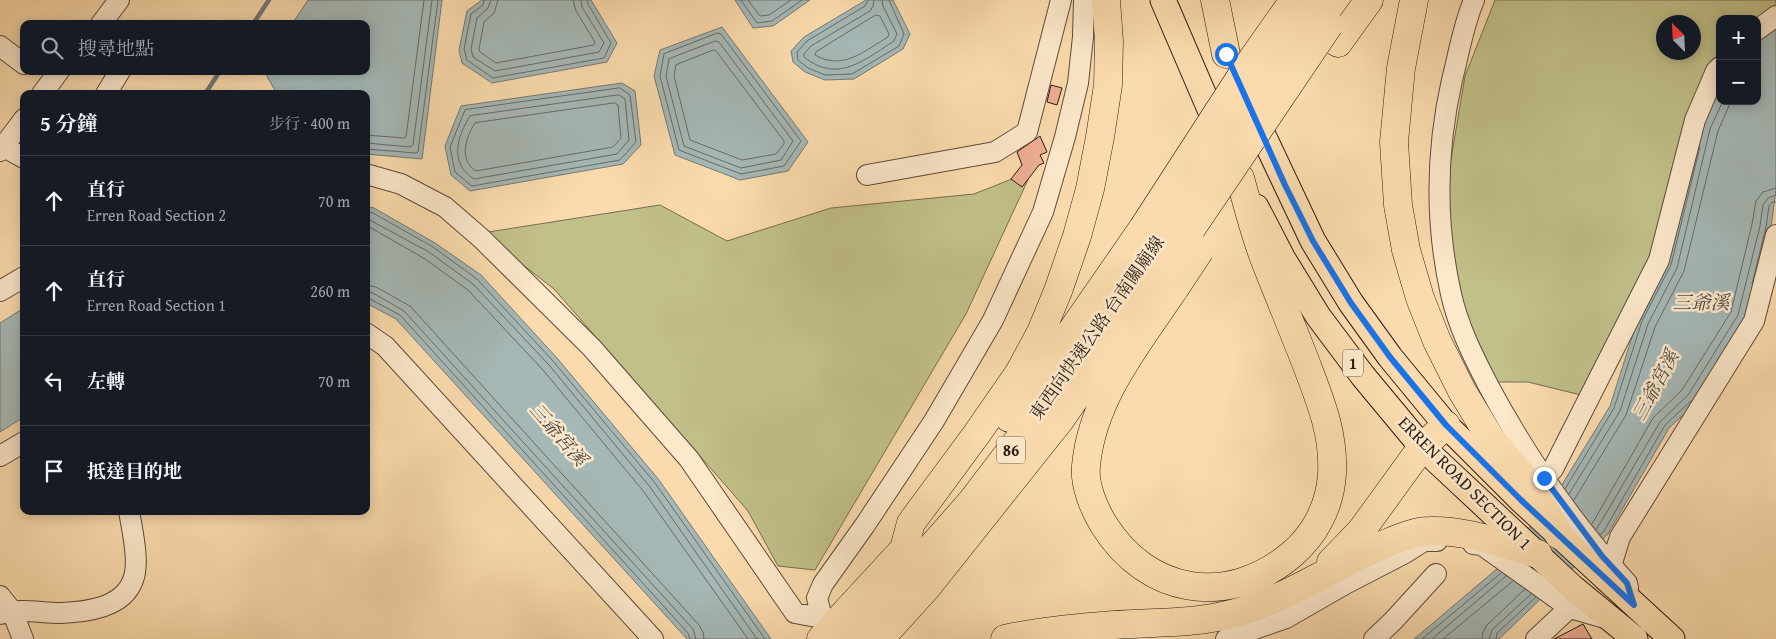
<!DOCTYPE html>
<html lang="zh-TW">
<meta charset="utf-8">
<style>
body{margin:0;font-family:"Gentium Book Plus","Noto Serif TC",serif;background:#242831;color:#f1f3f6}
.controls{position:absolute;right:15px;top:15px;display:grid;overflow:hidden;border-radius:10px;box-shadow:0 2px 12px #0003}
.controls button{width:45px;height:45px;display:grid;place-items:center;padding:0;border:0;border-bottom:1px solid #363941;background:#171b24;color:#f1f3f6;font:25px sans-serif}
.compass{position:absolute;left:1656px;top:15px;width:45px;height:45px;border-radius:50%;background:#171b24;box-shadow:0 2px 12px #0003;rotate:336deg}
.stop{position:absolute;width:15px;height:15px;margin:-11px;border:4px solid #1a73e8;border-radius:50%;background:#fff}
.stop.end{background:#1a73e8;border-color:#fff;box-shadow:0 1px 5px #0008}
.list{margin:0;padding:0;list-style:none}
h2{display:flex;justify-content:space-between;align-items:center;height:65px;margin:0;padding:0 20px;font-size:21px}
h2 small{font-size:16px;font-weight:400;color:#9ea1a6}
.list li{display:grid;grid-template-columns:32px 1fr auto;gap:15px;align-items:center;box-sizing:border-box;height:90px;padding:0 20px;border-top:1px solid #363941}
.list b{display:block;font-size:19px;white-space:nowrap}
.list p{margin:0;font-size:16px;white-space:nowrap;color:#9ea1a6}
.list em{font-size:16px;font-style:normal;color:#9ea1a6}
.icon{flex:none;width:28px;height:28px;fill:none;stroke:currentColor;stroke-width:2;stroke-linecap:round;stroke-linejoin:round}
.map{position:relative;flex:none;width:1776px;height:639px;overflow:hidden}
.search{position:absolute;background:#171b24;box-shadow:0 2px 12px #0003;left:20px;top:20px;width:350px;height:55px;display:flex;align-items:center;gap:12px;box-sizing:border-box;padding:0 18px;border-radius:10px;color:#9ea1a6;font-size:19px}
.panel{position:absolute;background:#171b24;box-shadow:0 2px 12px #0003;left:20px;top:90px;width:350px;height:425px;border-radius:10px}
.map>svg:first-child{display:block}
</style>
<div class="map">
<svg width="1776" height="639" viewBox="0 0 1776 639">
<rect width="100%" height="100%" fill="#fbdbad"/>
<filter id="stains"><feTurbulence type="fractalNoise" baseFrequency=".004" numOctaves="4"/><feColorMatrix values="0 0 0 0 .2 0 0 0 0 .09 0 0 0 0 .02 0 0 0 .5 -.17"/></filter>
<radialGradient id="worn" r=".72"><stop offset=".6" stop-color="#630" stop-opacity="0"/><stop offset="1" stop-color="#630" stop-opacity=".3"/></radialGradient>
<path fill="#c1c088" stroke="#766e4e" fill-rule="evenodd" d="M1495,0H1776V16L1757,19H1720V67L1659,260L1589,397L1528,382H1496L1481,356L1461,302L1447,240V183L1465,76ZM1664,22H1694V52H1664Z
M1032,171L966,314L815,570L778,566L748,511L554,289L482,233L660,205L727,241L831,208L974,194Z"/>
<path fill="#a5b8b6" stroke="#747976" d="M308,0H442L422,159L366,154V94H277L264,71H366V24H292Z
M482,0H591L617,43L607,62L492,83L462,63L459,50L467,11Z
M735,0H810L773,26L753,28Z
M866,0H893L910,34L903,49L854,79L825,80L805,72L793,62L791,51L804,37Z
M1776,25V189L1771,228L1748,319L1697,402L1669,428L1608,534L1499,639H1414L1498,568L1560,488L1610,406L1700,125L1720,81V101H1757V38Z
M722,27L808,142L788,171L740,180L675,155L654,76L660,50Z
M622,83L635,91L641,145L623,164L470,191L451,175L445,146L461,106Z
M366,206L374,208L435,243L481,275L557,358L659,480L771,639H687L396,319L366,303Z
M24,308V417L0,432V323Z"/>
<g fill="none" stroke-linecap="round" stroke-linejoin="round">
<path stroke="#686a66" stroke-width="1" d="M484,0L483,5L471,14L464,49L467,60L493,78L604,58L611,43L588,4L587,0
M491,0L488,8L477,18L471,49L473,57L495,71L599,52L604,43L582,7L581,0
M498,0L494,13L484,22L479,49L480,52L496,63L594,45L595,42L576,11L573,0
M741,0L757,23L772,21L802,0
M748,0L760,16L769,15L791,0
M868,0L865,6L807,41L797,52L798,60L808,68L825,75L852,74L899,46L904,34L889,0
M874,0L873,6L870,11L811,46L804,54V57C838,84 864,60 894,41L897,34L883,6L882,0
M876,15L880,16L889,34L888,37C864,51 843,71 815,55L816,52Z
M718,33L721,34L801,141L784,166L741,174L679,150L660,76L664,54Z
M716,41L719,42L793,141L781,160L741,168L684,146L666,76L669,59Z
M714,50L716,51L784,141V144L776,154L742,160L690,140L674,76L676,65Z
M620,88L630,95L636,142L620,160L472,186L455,172L450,147L465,110Z
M619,95L625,99L629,140L617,154L474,179C449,164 457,136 470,116Z
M615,103L618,105L621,138L613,147L476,171C458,160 466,137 475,123Z
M366,135L404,138L406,137L424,0
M366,143L410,147L413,145L432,0
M366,149L416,153L418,152L438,0
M366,211L373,213L433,247L477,279L553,361L655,483L765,639
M366,218L429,252L473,284L549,365L650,487L757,639
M366,225L425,259L468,290L543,370L644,492L748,639
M1752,284L1766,227L1769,206L1772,202H1776
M366,285L376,287L410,306L699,625L703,632L704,639
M366,292L373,293L404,311L693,629L696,639
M366,299H370L400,315L688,633L690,639
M1565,489L1614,408L1642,321L1671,265L1700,147
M1569,494L1620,411L1648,324L1677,268L1710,129L1723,101
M1574,500L1626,415L1655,327L1684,271L1718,131L1731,101
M1592,524L1653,418L1682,390L1731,312L1752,224L1756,201L1763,192L1776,188
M1596,530L1660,422L1688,395L1738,315L1760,226L1763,205L1768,198L1776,195
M1600,535L1604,531L1665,425L1692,400
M1422,639L1501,573
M1432,639L1506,576
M1443,639L1513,581
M1482,639L1483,632L1487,625L1525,589
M1489,639L1492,630L1531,594
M1496,639L1497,633L1536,597"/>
<path stroke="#747976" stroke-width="4.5" d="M253,24L269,0
M205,94L220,71"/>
</g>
<path fill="#efaf95" stroke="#2a1b15" d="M1051,85L1062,88L1057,105L1047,102Z
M1040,136L1047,152L1040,155L1044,163L1039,165L1022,187L1011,179L1022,165L1017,152Z
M1583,624L1592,639H1554Z"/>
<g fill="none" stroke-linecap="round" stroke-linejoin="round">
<defs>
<path id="minor" d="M1474,0C1463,26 1459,53 1452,80C1436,151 1435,223 1451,294C1458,326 1473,356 1488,385C1526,456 1572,523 1627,583L1628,588
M101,24L119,0
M1757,30L1776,16
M0,46L24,64
M42,94L59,71
M106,94L120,71
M4,147L24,158
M0,151L24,119
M366,174L401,184L445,207L482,239L592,348L689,459L795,613L822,618L817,598L823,584L865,525L934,421L993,320L1043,212L1065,137L1078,83L1083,37L1084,0
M867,175L995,152L1027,132L1061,0
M0,291L24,277
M366,333L385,346L653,639
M0,456L24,442
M1544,479L1553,469L1659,260L1695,120L1716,71L1720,67
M1473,544L1482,545L1570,608L1608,619
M1611,566L1620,537L1754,321L1776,235
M0,596L12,611L23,639
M0,614C20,608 40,613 61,613C86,612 123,608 133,580C140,563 132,529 129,511
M1226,639L1286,618L1347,583L1405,553L1424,541H1437
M1374,639L1393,621L1436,574
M1536,639L1579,599"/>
<path id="major" d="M1163,0L1221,135
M1252,112L1313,241L1351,303L1390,357L1446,425L1521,500L1672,639
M1256,207L1283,259L1318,316L1363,376L1422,447L1573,588L1635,639"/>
<path id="highway" d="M1215,0L1226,54
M1414,0L1401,68L1394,142L1398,205L1406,250L1420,298L1437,341L1462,391L1491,439L1532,488L1559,535
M1338,43L1369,0
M1175,288C1138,343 1092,398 1086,466C1084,485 1094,509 1104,525C1147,594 1227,608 1291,555C1315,535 1330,506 1332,474C1334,436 1322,405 1309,371C1295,334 1280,299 1266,263C1255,236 1248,206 1240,178
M1009,418L1044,371L1143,228
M1331,562L1361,531L1422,447L1446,425
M821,639L904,549L911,523L976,435L1019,373L1041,332L1058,291L1077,236L1090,189L1100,137L1108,85L1109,41L1106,0
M851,639L972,501L1055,392L1154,248
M880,639L927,587L1060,420L1164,269
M1005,639C1040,631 1078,628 1114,625C1152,622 1194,624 1231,614C1284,601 1330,568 1380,546C1395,540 1413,531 1430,531C1467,530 1503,544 1538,554"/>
</defs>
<use href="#minor" stroke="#5e4b3b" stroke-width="22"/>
<use href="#major" stroke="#2a1b15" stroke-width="27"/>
<use href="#highway" stroke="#2a1b15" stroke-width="29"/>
<use href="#minor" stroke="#fce8ca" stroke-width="20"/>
<use href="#major" stroke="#fbdbad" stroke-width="25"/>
<use href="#highway" stroke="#fbdbad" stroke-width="28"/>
<defs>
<path id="highway-bridge" d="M1143,228L1253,58L1294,0
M1154,248L1318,3
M1164,269L1329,25
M1175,288L1200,250"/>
</defs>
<use href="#highway-bridge" stroke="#2a1b15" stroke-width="29" stroke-linecap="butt"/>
<use href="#highway-bridge" stroke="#fbdbad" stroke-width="28"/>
</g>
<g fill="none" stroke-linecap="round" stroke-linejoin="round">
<path stroke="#1a73e8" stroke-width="6" d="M1226,54L1285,185L1313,241L1351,303L1390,357L1446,425L1521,500L1634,605L1627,583L1602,556L1544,478"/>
</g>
<g text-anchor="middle" stroke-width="5" stroke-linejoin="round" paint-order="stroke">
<g fill="#fce8ca" stroke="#69584b" stroke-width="1">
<rect x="1343" y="349.5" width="20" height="27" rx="4"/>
<rect x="997" y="436.5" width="28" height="27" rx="4"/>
</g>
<g font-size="16" font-weight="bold" fill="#2a1b15">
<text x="1353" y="369">1</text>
<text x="1011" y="456">86</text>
</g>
<g font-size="18" fill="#2a1b15" stroke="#fce8ca">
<text transform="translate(1097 328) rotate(-55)" y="6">東西向快速公路 台南關廟線</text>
<text transform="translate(1465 483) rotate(45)" y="6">ERREN ROAD SECTION 1</text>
</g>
<g font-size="19" font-style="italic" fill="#4f4a45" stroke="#fce8ca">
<text x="1701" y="309">三爺溪</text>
<text transform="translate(1655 385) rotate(-62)" y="7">三爺宮溪</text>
<text transform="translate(559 434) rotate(49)" y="7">三爺宮溪</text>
</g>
</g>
<rect width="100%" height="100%" filter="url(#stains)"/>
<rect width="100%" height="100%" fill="url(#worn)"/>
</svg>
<div class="controls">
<button>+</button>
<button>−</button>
</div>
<svg class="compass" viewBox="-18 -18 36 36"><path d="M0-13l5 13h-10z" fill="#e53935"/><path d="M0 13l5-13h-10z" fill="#9ea1a6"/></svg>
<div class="stop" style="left:1226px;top:54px"></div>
<div class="stop end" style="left:1544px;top:478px"></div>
<div class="search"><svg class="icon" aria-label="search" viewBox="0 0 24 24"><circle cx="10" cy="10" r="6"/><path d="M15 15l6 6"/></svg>搜尋地點</div>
<section class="panel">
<h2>5 分鐘<small>步行 · 400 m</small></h2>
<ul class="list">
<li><svg class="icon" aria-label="ahead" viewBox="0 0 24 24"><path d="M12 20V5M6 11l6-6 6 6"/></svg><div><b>直行</b><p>Erren Road Section 2</p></div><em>70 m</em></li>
<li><svg class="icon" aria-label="ahead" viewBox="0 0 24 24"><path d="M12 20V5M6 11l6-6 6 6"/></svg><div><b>直行</b><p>Erren Road Section 1</p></div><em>260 m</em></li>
<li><svg class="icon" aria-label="left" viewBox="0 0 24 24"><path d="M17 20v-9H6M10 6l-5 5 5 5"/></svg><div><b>左轉</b></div><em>70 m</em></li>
<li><svg class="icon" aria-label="arrive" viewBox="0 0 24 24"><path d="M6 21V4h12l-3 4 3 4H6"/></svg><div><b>抵達目的地</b></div></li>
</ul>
</section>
</div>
